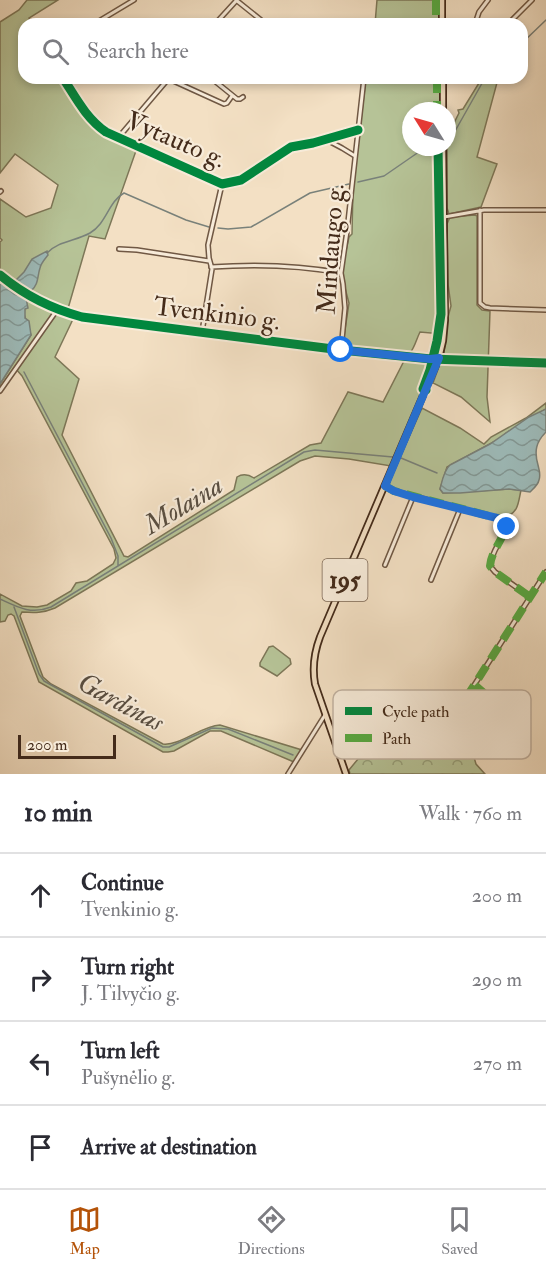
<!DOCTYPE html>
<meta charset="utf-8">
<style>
body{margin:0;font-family:"IM FELL Double Pica",serif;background:#f2f2f3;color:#2b2b33}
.compass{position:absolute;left:402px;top:102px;width:54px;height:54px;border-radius:50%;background:#fff;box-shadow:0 3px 9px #0003;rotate:307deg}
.scale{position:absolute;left:18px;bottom:15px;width:98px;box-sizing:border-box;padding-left:6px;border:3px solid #442b1a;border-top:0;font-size:16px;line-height:21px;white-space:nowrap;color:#442b1a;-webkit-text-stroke:4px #f7ebd9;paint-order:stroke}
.stop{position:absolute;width:18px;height:18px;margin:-14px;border:4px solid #1a73e8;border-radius:50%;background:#fff}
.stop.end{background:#1a73e8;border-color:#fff;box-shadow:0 2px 6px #0008}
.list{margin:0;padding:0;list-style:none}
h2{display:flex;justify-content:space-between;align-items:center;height:78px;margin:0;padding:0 24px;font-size:26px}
h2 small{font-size:20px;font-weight:400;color:#7c7c81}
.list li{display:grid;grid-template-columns:39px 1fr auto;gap:18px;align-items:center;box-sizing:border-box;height:84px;padding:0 24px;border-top:2px solid #e1e1e2}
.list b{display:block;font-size:22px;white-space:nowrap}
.list p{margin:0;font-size:20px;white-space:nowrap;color:#7c7c81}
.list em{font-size:20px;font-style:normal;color:#7c7c81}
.icon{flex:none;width:33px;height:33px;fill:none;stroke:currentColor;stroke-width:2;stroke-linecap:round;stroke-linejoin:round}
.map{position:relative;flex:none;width:546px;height:774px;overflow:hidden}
.search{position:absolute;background:#fff;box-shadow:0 3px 9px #0003;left:18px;right:18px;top:18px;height:66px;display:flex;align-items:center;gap:15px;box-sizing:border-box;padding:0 21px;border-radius:18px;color:#7c7c81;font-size:22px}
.sheet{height:414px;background:#fff}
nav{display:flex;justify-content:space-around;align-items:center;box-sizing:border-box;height:84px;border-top:2px solid #e1e1e2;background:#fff;font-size:16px;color:#7c7c81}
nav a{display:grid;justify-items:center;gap:3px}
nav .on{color:#b45309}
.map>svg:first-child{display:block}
</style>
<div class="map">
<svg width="546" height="774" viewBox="0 0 546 774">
<defs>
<pattern id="forest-crowns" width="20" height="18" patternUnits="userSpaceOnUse" patternTransform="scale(1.5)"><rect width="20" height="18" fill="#b6c397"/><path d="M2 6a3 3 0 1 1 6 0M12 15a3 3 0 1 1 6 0" fill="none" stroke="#969f7a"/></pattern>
<pattern id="water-waves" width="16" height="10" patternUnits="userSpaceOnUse" patternTransform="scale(1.5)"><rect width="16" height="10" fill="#9dbbba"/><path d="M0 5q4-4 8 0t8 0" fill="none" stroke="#829896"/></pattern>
</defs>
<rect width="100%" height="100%" fill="#f3e0c4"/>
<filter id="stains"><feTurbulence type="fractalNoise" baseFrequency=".00333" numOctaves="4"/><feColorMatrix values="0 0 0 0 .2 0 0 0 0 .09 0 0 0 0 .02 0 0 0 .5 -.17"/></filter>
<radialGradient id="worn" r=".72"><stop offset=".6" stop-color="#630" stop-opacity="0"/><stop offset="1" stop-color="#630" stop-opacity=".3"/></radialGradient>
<path fill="#b6c397" stroke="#7d7758" stroke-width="1.5" d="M27,0H58L29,18L31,24H24V78H62L89,120L108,134L137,148L105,239L89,236L67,312L75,315L55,357L79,379L62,435L124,556L128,557L234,490L237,477C243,473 248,474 254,478L310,445L321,443L348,392L383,402L405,359L429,360L433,363L431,374L391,466L349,459L315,456L300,461L55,608C43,613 35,613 22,612L20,616L43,677L51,684L163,744C180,746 201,726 220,725L302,750L294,762L221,731H210L174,751L168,752H163L39,682L14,616L11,614L8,615L5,621L0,622V594L22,606L37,607L47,605L71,591L76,583L87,581L113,564L116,558L114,549L22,376L16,369L0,391V384L31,335L24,314L26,298L0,283V242L2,240L0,238V199L26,217L51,208L58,185L15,154L0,173V22L19,10Z
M377,0H439V24H375Z
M366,78H440V111H411V147H441L442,334L420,332C416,340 415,347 410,353L345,348L343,343L349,303L341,273L349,237L352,234L353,187Z
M482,78H496L498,79L477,157L497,164L481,207L449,214L447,208V136L448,138L454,136V123L459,113L458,110L463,109Z
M475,215L477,216V305L482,310L490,311L487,397L490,422L461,397L433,383L441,361L474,360L449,358L444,355V352L448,317L451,306L448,284L447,224L450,217Z
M546,403V409L506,433L501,438L447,467L440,489L443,493L509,489L521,490C518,504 519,511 505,518L395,490L389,485L392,475L422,408L460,428L484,444L491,437L526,418Z
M273,646L290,659L291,664L277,676L260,666V663L269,647Z"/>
<path fill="url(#forest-crowns)" stroke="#7d7758" stroke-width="1.5" d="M465,710H470L485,723L473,754L476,764L485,774H350L349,770L358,759L379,758L429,738V735L449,730L458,726L460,714Z"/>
<path fill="url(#water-waves)" stroke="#79817a" stroke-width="1.5" d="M47,251L48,255C45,259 41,263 40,268C37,277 39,284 31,291L15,282V281L24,272L32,259Z
M0,283L26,298L28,308L25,309V318L29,321L31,335L0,384Z
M546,409V432C536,442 534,451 538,465C539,470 541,474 539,480C538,485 534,488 530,492L509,489L460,493H443L440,489C442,481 444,470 450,465L490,444L529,417Z"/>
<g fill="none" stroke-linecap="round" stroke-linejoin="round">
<path stroke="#79817a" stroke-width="1.5" d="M522,43L546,20
M450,140L485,78
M358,182L384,176L426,147
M218,228L228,229L251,227L310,193L349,184
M47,253C58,241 76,241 90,233C107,223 108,202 124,193L186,220L209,227
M24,372L111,538L118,556V566
M401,458L437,473
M0,599C17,607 31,615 51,607L304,452L315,450L393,457
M14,607L39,674L44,681L163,747H169L212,728L228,729L293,755"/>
<defs>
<path id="minor" d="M236,0L266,24
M94,24L134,0
M215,24L236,1
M475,24L479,12L488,0
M508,24L532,0
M63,78C76,98 86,118 106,132L222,184L241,180L291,147L313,143L358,130
M211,78L237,99H240L243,97
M169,79L224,104L227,103L232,96
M118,138L169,78
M327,140L342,148L355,156
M0,192L1,191
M480,210V303L485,307L490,308L546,310
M444,217L484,210H546
M119,249L137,250L209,261
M211,267C254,264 298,265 341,273
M0,275C24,295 52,309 82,317L341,350L431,359L546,363
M202,332L212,269L209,258L208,245L222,184
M341,350L345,308L343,284L341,273L347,231L364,78
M0,391L57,310
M385,486L394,491L497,518L504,521L506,525C504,539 491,551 490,566L495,572L530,597
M385,565L413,497
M431,580L460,509
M475,685C485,695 516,716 516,729C516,738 510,748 506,756
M466,698L546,572
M288,774L325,715"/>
<path id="major" d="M442,0V24
M443,78V111
M346,774L315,684C312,667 314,653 320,637L439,358L443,341L445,320L443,147"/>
</defs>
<use href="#minor" stroke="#705844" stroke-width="6"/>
<use href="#major" stroke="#442b1a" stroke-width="8"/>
<use href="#minor" stroke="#f7ebd9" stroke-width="3"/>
<use href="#major" stroke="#f3e0c4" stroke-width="4.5"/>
<path stroke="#56ab42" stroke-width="8" stroke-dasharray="15 8" stroke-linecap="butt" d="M436,0V24
M437,78V111
M385,486L394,491L497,518L504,521L506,525C504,539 491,551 490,566L495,572L530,597
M475,685C485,695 516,716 516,729C516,738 510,748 506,756
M466,698L546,572"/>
<defs>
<path id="cycleway" d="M63,78C76,98 86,118 106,132L222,184L241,180L291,147L313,143L358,130
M0,275C24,295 52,309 82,317L341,350L431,359L546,363
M426,390L423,389L430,370L437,341L441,314L438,147"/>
</defs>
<use href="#cycleway" stroke="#f7ebd9" stroke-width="13"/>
<use href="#cycleway" stroke="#00873e" stroke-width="9"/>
</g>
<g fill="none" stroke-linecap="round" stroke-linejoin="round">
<path stroke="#1a73e8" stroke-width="8" d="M341,350L430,359L439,358L385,486L394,491L413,497L497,518L504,521L507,527"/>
</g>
<g text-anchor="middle" stroke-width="4.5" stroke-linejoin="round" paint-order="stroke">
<rect fill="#f7ebd9" stroke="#7a6553" stroke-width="1.5" x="322.5" y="559" width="45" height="42" rx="4.5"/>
<g font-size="24" font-weight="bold" fill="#442b1a">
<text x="345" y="588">195</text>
</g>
<g font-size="26" fill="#442b1a" stroke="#f7ebd9">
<text transform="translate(176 139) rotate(23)" y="9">Vytauto g.</text>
<text transform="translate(330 249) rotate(-86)" y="9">Mindaugo g.</text>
<text transform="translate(217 313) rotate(7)" y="9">Tvenkinio g.</text>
</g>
<g font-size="27" font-style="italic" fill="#5a4f42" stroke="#f7ebd9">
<text transform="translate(183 505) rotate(-31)" y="9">Molaina</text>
<text transform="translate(121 702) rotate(28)" y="9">Gardinas</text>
</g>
</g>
<rect x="333" y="690" width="198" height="69" rx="9" fill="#f7ebd9" stroke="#c1b1a0" stroke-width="1.5"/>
<rect x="345" y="707" width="27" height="8" fill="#00873e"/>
<rect x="345" y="734" width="27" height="8" fill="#56ab42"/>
<g font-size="16" fill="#442b1a">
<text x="382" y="717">Cycle path</text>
<text x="382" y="744">Path</text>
</g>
<rect width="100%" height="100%" filter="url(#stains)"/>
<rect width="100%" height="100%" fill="url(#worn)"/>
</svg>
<svg class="compass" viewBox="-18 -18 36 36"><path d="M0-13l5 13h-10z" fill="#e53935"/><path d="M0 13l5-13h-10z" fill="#7c7c81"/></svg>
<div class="scale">200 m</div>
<div class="stop" style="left:341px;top:350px"></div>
<div class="stop end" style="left:507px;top:527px"></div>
<div class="search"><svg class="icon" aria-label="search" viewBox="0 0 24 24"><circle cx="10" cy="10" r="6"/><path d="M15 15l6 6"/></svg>Search here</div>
</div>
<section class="sheet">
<h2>10 min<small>Walk · 760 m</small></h2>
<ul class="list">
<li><svg class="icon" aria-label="ahead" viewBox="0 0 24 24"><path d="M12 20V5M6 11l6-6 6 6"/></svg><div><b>Continue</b><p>Tvenkinio g.</p></div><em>200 m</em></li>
<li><svg class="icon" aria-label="right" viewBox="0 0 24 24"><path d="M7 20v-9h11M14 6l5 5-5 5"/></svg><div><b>Turn right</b><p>J. Tilvyčio g.</p></div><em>290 m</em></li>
<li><svg class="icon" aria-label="left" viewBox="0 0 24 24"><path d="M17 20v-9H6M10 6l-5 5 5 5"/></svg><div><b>Turn left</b><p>Pušynėlio g.</p></div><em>270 m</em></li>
<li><svg class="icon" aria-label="arrive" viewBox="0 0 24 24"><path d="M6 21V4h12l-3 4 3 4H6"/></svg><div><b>Arrive at destination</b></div></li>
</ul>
</section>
<nav>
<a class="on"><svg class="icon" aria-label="map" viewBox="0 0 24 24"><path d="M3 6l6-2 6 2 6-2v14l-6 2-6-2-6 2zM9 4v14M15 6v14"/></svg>Map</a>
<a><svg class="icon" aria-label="directions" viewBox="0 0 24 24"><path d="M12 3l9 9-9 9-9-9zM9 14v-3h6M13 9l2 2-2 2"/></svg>Directions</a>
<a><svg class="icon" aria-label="saved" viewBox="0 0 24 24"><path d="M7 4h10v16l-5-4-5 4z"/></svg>Saved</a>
</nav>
